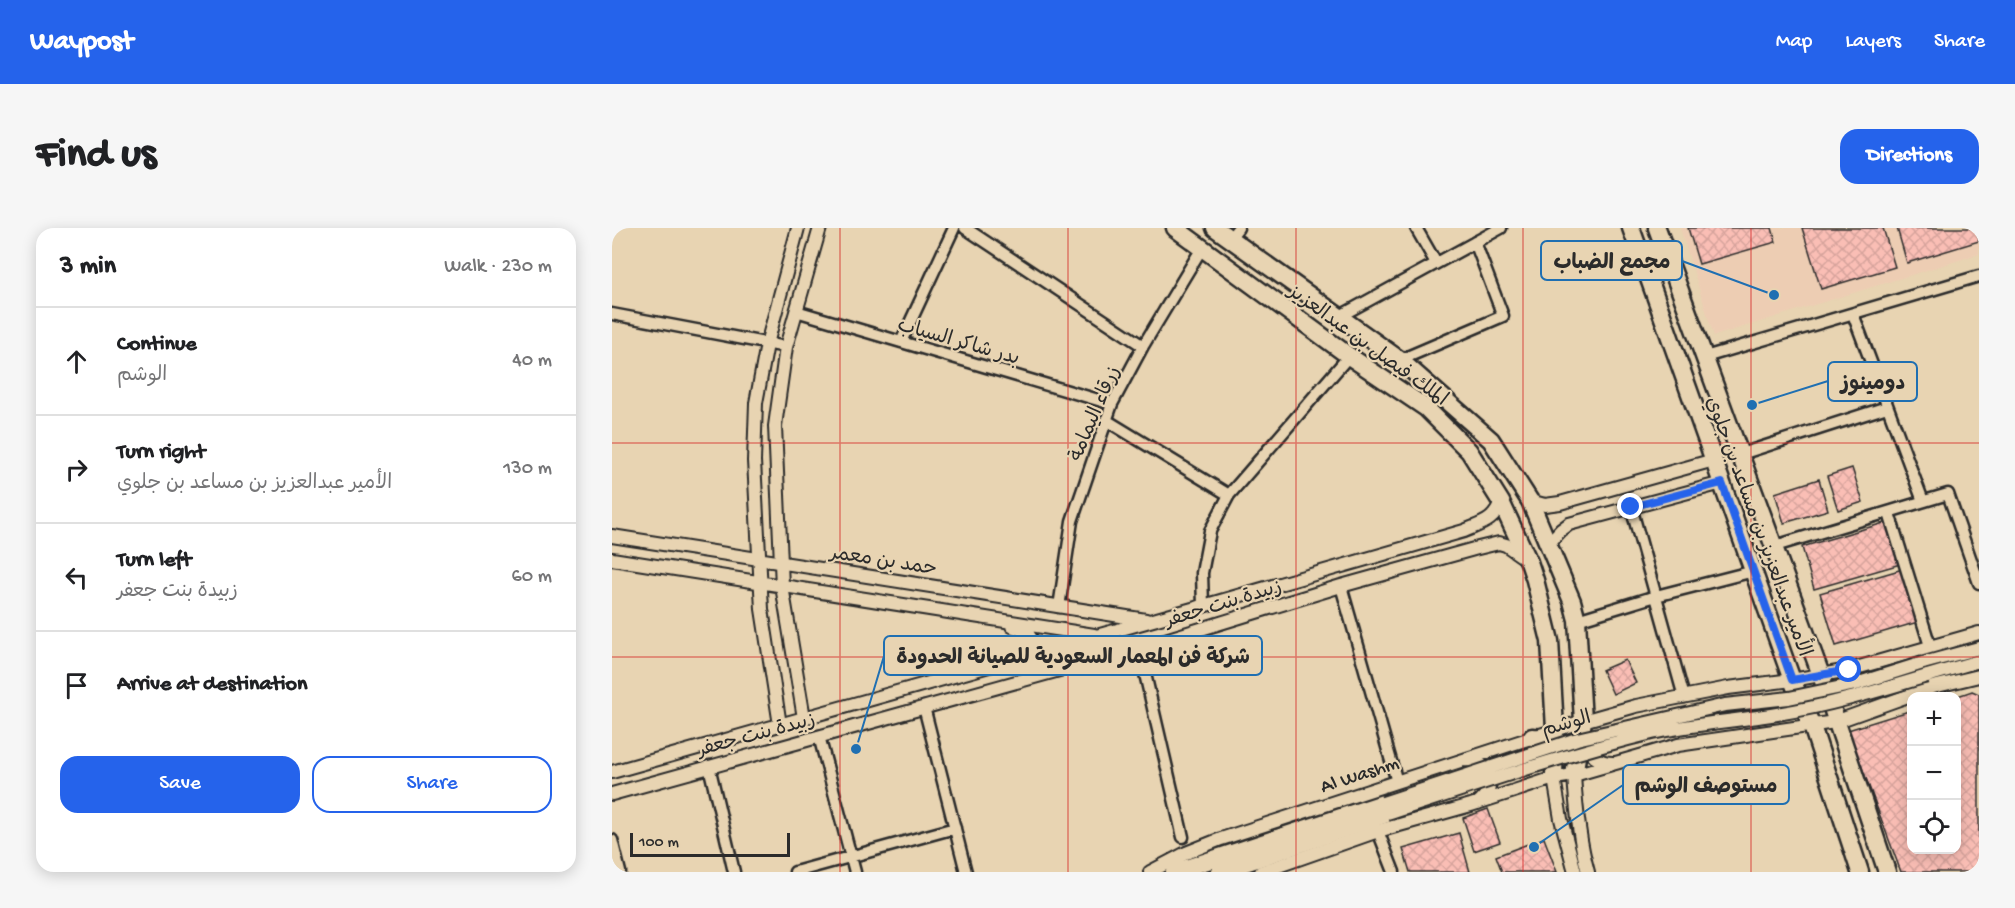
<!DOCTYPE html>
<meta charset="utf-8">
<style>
body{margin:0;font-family:"Gochi Hand","Playpen Sans Arabic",sans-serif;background:#f6f6f6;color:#202124}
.controls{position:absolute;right:18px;bottom:18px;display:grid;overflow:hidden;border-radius:12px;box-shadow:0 3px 15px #0003}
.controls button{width:54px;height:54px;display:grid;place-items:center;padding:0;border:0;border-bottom:2px solid #e0e0e0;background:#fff;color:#202124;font:30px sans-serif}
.scale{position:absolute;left:18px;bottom:15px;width:160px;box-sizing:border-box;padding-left:6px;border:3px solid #2b2b2b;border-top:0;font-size:16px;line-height:21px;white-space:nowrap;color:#2b2b2b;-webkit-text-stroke:4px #e8d4b2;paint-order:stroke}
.stop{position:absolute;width:18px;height:18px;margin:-14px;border:4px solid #2563eb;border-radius:50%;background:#fff}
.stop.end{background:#2563eb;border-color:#fff;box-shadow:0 2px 6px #0008}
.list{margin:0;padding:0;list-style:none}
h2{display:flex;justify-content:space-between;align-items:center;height:78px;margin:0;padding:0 24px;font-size:26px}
h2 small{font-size:20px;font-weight:400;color:#757577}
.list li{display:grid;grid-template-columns:39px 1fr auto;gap:18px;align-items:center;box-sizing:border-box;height:108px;padding:0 24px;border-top:2px solid #e0e0e0}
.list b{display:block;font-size:22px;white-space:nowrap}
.list p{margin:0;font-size:20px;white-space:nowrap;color:#757577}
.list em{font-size:20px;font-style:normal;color:#757577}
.actions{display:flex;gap:12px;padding:18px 24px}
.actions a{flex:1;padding:14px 0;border:2px solid #2563eb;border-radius:18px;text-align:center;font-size:21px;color:#2563eb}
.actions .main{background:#2563eb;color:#fff}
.icon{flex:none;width:33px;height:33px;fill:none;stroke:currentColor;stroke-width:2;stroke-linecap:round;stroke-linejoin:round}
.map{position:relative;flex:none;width:1367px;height:644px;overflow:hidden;border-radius:18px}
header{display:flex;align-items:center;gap:36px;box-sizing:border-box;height:84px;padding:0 30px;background:#2563eb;color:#fff}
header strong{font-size:28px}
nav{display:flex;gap:33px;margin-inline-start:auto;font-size:21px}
.intro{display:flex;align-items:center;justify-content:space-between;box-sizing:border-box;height:144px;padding:0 36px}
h1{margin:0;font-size:42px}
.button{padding:15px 27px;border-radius:18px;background:#2563eb;color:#fff;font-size:21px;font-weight:700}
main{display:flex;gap:36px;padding:0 36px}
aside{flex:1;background:#fff;border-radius:18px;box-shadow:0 3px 15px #0003}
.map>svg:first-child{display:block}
</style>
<header>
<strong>Waypost</strong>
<nav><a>Map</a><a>Layers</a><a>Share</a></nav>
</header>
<div class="intro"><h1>Find us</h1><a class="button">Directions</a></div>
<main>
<aside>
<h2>3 min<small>Walk · 230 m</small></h2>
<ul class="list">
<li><svg class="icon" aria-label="ahead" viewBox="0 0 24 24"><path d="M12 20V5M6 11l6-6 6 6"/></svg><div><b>Continue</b><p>الوشم</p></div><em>40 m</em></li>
<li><svg class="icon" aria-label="right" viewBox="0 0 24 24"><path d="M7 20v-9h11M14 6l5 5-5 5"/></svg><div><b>Turn right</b><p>الأمير عبدالعزيز بن مساعد بن جلوي</p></div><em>130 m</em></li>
<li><svg class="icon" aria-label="left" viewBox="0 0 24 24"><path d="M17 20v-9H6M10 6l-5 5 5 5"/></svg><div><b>Turn left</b><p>زبيدة بنت جعفر</p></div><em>60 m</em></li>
<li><svg class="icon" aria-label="arrive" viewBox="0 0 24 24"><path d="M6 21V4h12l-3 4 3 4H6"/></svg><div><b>Arrive at destination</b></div></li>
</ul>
<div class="actions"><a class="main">Save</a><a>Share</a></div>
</aside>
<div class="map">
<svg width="1367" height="644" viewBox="0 0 1367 644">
<defs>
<pattern id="building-cross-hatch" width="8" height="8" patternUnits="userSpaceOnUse" patternTransform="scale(1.5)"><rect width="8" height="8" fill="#fabeb5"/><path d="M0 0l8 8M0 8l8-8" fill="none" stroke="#d6a39c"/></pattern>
</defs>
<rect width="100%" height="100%" fill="#e8d4b2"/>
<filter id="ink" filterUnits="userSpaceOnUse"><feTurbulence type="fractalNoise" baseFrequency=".0167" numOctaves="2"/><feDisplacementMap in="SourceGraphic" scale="12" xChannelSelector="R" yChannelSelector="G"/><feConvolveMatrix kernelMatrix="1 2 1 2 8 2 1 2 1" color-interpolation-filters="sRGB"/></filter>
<g filter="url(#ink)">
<path fill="#edcdb3" d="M1068,0H1367V26L1102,108Z"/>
<path fill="url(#building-cross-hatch)" stroke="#2b2b2b" stroke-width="1.5" d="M1076,0H1160L1164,14L1087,36Z
M1190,0H1271L1283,39L1209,61Z
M1285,0H1365L1367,13L1295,35Z
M1240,240L1251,274L1226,282L1215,248Z
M1207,251L1216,282L1172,295L1163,265Z
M1279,293L1292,335L1202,361L1190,319Z
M1291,341L1306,394L1224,418L1208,365Z
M1013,432L1024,455L1001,466L990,442Z
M1360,463L1367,466V644H1289L1236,502L1300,482V622H1344L1343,469Z
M876,581L888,614L862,623L851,590Z
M847,605L858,644H798L791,621Z
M932,610L945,644H890L884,628Z"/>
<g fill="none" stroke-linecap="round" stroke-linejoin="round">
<defs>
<path id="minor" d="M353,0L531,118
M804,0L824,35
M618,10L626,0
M184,83L500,176
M0,86L174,119
M1241,86L1311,273
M728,88L889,0
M289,114L342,0
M1093,129L1367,48
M788,132L891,88L863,14
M494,192L617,267
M1129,226L1275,179
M1019,279L1072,469
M1277,285L1318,418
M1163,318L1336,266L1367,355
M729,358L785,554
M591,378L590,345L598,303L617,267L737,128
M447,379L460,293L500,176L531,118L590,20
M965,392L1044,368L1142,343
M527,420L571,609
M312,479L354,644
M207,508L243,644
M97,538L122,644
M766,603L782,644
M0,612L8,644
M183,644L343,600"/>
<path id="tertiary" d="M918,273L933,277L948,275L1102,232
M0,308L534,392
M937,315L949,302L957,296L1110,255
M0,331L482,407
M400,398C411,402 419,405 421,417L415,427
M1311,435L1367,420
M1315,448L1367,433
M192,490L170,358L163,198L174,119L208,0
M168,497L150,381L142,233L144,175L155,116L186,0
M974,512C976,527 987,535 1001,535
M852,532C879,532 887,558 866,575
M0,544L591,378L852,303C870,295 882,294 889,274
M962,547C964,580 967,612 976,644
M942,550L949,591L963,644
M0,566L527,420L729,358L862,321L887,315L894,317L914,331
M538,644L574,625L609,611L971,493L1024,478L1116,460L1180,452L1237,442L1367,405
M649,644L766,603L859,577L942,550L962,547L1066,517L1223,494L1321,459L1367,448"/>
<path id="primary" d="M563,0L737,128L814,180L857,223L889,274L917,334L923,352L938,413L943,501L942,550
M603,0L788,132L879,212L918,273L960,373L965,392L971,493L962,547
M1019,0L1180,452L1200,498L1248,644
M1045,0L1209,447L1275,644
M920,509L935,510L950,519
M562,644L771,575
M607,644L775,586"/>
</defs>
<use href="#minor" stroke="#2b2b2b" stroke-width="15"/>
<use href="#tertiary" stroke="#2b2b2b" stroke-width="16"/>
<use href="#primary" stroke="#2b2b2b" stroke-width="21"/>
<use href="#minor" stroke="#e8d4b2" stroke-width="10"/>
<use href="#tertiary" stroke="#e8d4b2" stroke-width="12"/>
<use href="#primary" stroke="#e8d4b2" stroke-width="16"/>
<defs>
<path id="tertiary-bridge" d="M771,575L965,511L1113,477L1177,470L1244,456L1311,435
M775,586C862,558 950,527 1040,505C1081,496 1123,493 1165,486C1216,478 1265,463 1315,448"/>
</defs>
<use href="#tertiary-bridge" stroke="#2b2b2b" stroke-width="16" stroke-linecap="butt"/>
<use href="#tertiary-bridge" stroke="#e8d4b2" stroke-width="12"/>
</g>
</g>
<g fill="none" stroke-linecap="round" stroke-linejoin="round" filter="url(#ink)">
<path stroke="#2563eb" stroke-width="8" d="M1019,279L1110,255L1180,452L1237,442"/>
</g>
<path fill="none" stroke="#d62828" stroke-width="1.5" stroke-opacity="0.55" d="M228,0V644M456,0V644M684,0V644M911,0V644M1139,0V644M0,215H1367M0,429H1367"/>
<g text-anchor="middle" stroke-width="4.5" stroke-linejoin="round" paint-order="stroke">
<g font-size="20" fill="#2b2b2b" stroke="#e8d4b2">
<text transform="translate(347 112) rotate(16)" y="7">بدر شاكر السياب</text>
<text transform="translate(757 116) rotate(36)" y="7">الملك فيصل بن عبدالعزيز</text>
<text transform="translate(481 185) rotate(-67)" y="7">زرقاء اليمامة</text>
<text transform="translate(1148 298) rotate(70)" y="7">الأمير عبدالعزيز بن مساعد بن جلوي</text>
<text transform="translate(272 331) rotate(9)" y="7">حمد بن معمر</text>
<text transform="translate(611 374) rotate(-17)" y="7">زبيدة بنت جعفر</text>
<text transform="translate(954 494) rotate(-16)" y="7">الوشم</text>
<text transform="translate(144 505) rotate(-15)" y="7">زبيدة بنت جعفر</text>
<text transform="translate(747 545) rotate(-18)" y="7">Al Washm</text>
</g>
</g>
<path fill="none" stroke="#1f6fb2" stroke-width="2" d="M1162 67L1070 33M1140 177L1216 153M244 521L272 428M922 619L1011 557"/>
<g fill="#1f6fb2" stroke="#e8d4b2" stroke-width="2">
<circle cx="1162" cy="67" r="6"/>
<circle cx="1140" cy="177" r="6"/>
<circle cx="244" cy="521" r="6"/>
<circle cx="922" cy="619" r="6"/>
</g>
<g fill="#e8d4b2" stroke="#1f6fb2" stroke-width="2">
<rect x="929" y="13" width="141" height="39" rx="6"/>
<rect x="1216" y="134" width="89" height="39" rx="6"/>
<rect x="272" y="408" width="378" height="39" rx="6"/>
<rect x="1011" y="537" width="166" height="39" rx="6"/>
</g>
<g font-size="21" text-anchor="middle" font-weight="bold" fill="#2b2b2b">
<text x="1000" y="40">مجمع الضباب</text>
<text x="1261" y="161">دومينوز</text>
<text x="461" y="435">شركة فن المعمار السعودية للصيانة الحدودة</text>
<text x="1094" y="564">مستوصف الوشم</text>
</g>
</svg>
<div class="controls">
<button>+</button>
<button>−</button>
<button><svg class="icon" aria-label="locate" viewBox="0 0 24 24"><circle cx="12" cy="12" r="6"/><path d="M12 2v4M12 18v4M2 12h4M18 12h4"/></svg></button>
</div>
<div class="scale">100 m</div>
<div class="stop" style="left:1237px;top:442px"></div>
<div class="stop end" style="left:1019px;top:279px"></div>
</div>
</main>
